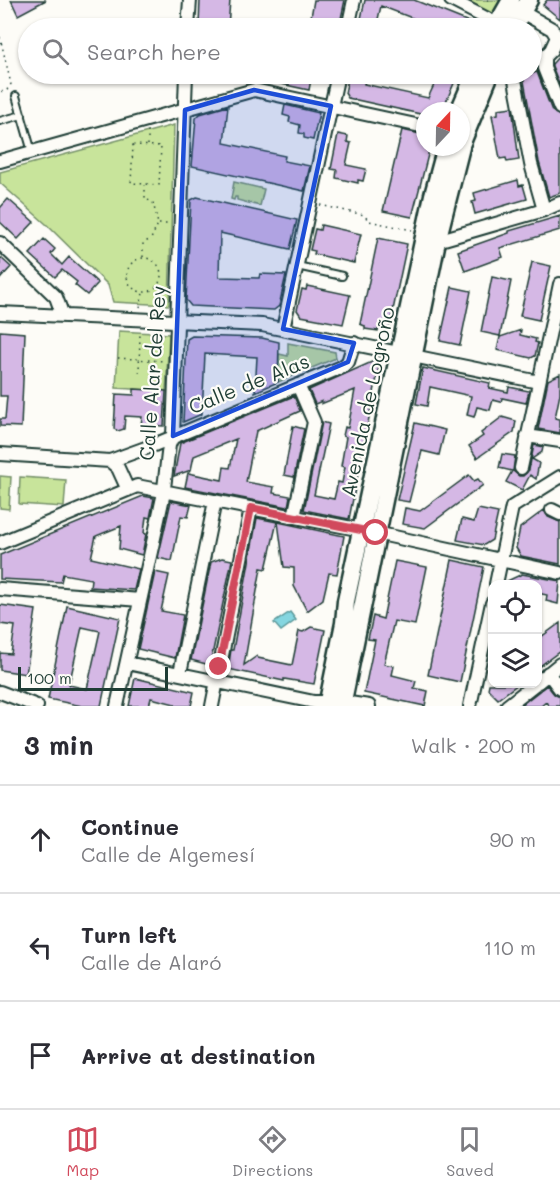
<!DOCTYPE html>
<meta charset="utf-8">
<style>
body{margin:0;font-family:Mali,sans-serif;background:#f7f7f7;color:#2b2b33}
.controls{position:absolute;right:18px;bottom:18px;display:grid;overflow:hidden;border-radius:12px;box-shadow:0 2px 4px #0004}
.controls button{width:54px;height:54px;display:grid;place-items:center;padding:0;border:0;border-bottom:2px solid #e1e1e2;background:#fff;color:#2b2b33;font:30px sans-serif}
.compass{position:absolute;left:416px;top:102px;width:54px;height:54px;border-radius:50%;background:#fff;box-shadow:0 2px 4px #0004;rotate:22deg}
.scale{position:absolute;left:18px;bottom:15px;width:150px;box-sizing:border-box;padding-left:6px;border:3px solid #1f3d34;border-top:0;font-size:16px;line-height:21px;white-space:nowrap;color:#1f3d34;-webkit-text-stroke:4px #fdfcf7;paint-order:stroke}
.stop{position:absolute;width:18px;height:18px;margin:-14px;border:4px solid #d1495b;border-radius:50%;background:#fff}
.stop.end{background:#d1495b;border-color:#fff;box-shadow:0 2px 6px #0008}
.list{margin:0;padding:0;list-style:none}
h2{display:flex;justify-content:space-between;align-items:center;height:78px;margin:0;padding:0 24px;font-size:26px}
h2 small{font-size:20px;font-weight:400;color:#7c7c81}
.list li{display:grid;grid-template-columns:39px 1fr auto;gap:18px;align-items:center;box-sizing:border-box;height:108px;padding:0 24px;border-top:2px solid #e1e1e2}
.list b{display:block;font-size:22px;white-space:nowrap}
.list p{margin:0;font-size:20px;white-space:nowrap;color:#7c7c81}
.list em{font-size:20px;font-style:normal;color:#7c7c81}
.icon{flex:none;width:33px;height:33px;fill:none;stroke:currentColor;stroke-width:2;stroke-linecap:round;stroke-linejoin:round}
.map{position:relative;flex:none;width:560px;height:706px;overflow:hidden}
.search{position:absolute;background:#fff;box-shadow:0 2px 4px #0004;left:18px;right:18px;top:18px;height:66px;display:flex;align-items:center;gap:15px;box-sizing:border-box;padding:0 21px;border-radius:33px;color:#7c7c81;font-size:22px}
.sheet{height:402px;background:#fff}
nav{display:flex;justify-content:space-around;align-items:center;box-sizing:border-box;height:84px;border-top:2px solid #e1e1e2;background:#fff;font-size:16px;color:#7c7c81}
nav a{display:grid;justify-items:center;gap:3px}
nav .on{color:#d1495b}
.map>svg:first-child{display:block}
</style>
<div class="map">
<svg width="560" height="706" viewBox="0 0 560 706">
<rect width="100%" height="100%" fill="#fdfcf7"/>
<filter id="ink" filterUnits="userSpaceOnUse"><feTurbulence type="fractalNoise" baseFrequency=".0167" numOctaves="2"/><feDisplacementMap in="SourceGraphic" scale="12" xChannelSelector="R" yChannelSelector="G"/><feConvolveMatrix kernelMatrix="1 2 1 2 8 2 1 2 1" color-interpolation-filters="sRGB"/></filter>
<g filter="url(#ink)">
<path fill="#c8e49b" stroke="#749068" stroke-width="1.5" d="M451,0H511L495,14L480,15Z
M391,74H422L418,82L391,76Z
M174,125L169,305L113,302L108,285L46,224L0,183V172Z
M234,182L264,189L260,206L237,200V197H235L234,200L231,199Z
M119,331L169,334L166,391L116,388Z
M288,343L335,352L336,358L278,382L279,354L288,356Z
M0,476L11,477L9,509L0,508Z
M20,477L66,480L64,507L19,504Z"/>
<path fill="#85d6e0" stroke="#5c999b" stroke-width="1.5" d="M290,612L296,620L281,631L274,623Z"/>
<path fill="#d5b8e5" stroke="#1f3d34" stroke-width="1.5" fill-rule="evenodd" d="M11,0H46L18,15Z
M200,0H230L228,28L199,26Z
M314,0H345L339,28H309Z
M365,0H414L484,28H438L381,6L376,28H359Z
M547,0H560V19L543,5Z
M560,55V86L552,66V64Z
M537,72L552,111L560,116V193L549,197L539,162L523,76Z
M249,74H282L300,78L301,74H312L309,90L249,77Z
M349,74H367L364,84L428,98L439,74H458L442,111H425V115L348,98L345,93Z
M285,105L319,113L313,140L304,138V134L299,133L300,125L289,122L290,117L283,115Z
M228,106L224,143L285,156L284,161L310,166L304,191L192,166L196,118L200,114Z
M512,107L519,160L507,162L506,158L500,159L492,115L498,114V109Z
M402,130L425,135V147H430L412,217L383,211Z
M338,134L348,136L347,142L351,143L346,165L366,169L363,181L358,180V183L336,178L337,170L331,169Z
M518,180L519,186L523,185L527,199L475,214L472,202L476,201L474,193Z
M197,197L297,220L290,249L220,233L219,277L259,278L260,274L286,275L279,306L274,310L191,306L186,300L191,200Z
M8,199L34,222L18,239L0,222V208Z
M560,216V230L500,248L503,257L465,271L458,251L509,233V231Z
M321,225L361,234L354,263L314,254L315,251L310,250L315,229L320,230Z
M378,238L407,244L389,329L379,327L378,331L365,329V326L360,324Z
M44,239L55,249L51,254L62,265L69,257L98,283L87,295L75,285L77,282L62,270L55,277L30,254Z
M0,257L11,267L0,279Z
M532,262L551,266L539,320L520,316Z
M492,277L511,281L500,336L481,332Z
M307,286L350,295L343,324L301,316L297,310L302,289L306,290Z
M452,287L471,291L460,345L440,341Z
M521,330L520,335L536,339L535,342L538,343L535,356L531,358L497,350L500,337Z
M0,331L25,333L21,427L0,426V419H5L7,396H0Z
M192,336L262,338L279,342L278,382L255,392L257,357L205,354L202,414L183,422L187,339Z
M374,361L380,362L349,519L304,510L322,422L329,424L314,495L334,499L338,482L342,483L345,467L341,466L346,437L343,436L345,427L348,428L355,390L321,404L322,401L315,404L309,390Z
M423,368L490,383L489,388L508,392L509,387L529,391L526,403L502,398L501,402L493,400L490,410L477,407L474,417L467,415L471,396L430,387L427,406L416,404Z
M560,374V394L555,418L560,419V433L538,429L548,380Z
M134,389L166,391L164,426L141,425L142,417L125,416L124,429L118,431L114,429L116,394L134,395Z
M294,396L300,411L256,431L246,482L274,487L273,493L290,496L288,507L185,487L188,473L222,480L224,467L230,468L236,439L194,456L191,470L174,476L180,443Z
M502,417L516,421L514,432L477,458L469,446L483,436L481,433Z
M415,423L445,430L439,455L422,451L409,502L397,500Z
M293,426L304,429L294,477L284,475Z
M534,445L543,447L542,452L532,459L539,463L536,479L530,475L522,490L506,482L512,471L499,468L502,454L515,456L513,471L519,476H523L529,470Z
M469,475L474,481L478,479L483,485L425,528L402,524L405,508L420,511Z
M143,496L154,498L150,518L146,517L144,533L146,534L142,555L119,549L121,526L96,536L91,558L139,569L134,590L90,587L91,579L63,574L61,582L0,579V555Z
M171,501L191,505L188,517L181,516L172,561L158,558Z
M478,509L498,513L492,540L484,545L457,540L462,519L474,522Z
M544,510L548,517L560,522V564L521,556L516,548L520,528Z
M257,518L277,522L266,569L261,568L244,665L257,656L258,658L292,665L299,631L303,632L311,627L325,630L314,684L284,679V681L228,669L231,650H233Z
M278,522L344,536L337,574L329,573L323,599L307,611L294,586V568L284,567Z
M222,558L232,560L210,665L191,660L211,562Z
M452,560L484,567L460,682L428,675Z
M395,561L427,567L415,625L394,621L384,664L394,666L392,675L416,681L414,688L428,691L425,706L364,693L375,640L368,639L373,616L383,619Z
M155,572L169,575L161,611L183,615L175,658L138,649Z
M522,574L560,581L558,604L546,601L547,595L537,593V585H504L505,582Z
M0,605L36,610L26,674L0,670V653L11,654L15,626L0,624Z
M67,606L120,618L101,706H82L48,699ZM82,627L100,631L87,689L69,685Z
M560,623V651L537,668V640Z
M135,678L194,692L191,706H175V704L151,698L149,706H129Z
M489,684H518L498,699L488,689Z
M547,685L554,694L560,697V706H549L546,702L541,706H520Z"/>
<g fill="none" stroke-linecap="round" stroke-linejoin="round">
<defs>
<path id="lane" d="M16,96L32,152
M0,121L22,115
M297,266L342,276"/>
<path id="street" d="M451,0L505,28
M522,12L552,29L557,37
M188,28L190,0
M348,28L354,0
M557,37L551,50L544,57V68L560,108
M514,75L531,164L544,210
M0,161L254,90L425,127
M437,241L544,210L560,203
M0,243L56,297L63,316
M0,313L262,325L539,382
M283,329L338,74
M527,436L560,441
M0,454L110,461L154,445L342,367L348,362L354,343
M110,461L118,468L128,490
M521,468L560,284
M552,510L560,514
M294,517L314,422L298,385
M0,543L137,486L362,530L560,573
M496,584L512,507L560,477
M0,589L140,600
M127,663L314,702H343L369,706
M180,673L215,501
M548,673L560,689
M538,682L560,664
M0,692L37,706
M117,706L163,497L169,445L173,436L186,74
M212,706L251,508
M470,706L492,603
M507,706L535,684"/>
<path id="secondary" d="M495,28L511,0
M513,28L529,0
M459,111L475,74
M461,145L490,74
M327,706L344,623L346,601L433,195L446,147
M342,706L437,241L461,147"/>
</defs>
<use href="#lane" stroke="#1f3d34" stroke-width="10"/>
<use href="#street" stroke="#1f3d34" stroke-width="16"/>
<use href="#secondary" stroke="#1f3d34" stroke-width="21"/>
<path stroke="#1f3d34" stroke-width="1.5" stroke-dasharray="1.5 4.5" stroke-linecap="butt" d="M487,0H488
M0,37L11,84L7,90L0,92
M133,145L161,146L159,185L131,183Z
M148,145V131
M320,205L364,215L369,221L412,230
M159,224H169
M143,257V243L151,239L158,224L153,202L145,199V185
M127 275a17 17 0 1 1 34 0a17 17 0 1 1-34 0Z
M140,307L143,293
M118,358L165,361
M139,373L140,332"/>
<use href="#lane" stroke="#fdfcf7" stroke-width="6"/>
<use href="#street" stroke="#fdfcf7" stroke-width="12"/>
<use href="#secondary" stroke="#fdfcf7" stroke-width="16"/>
</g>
</g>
<g fill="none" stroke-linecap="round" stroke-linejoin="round" filter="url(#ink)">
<path stroke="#d1495b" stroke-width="8" d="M219,667L251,508L376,533"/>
</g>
<path fill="#1d4ed8" fill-opacity="0.2" stroke="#1d4ed8" stroke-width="4.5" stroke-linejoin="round" d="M254,90L331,106L283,329L354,343L348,362L173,436L185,110Z"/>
<g text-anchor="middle" stroke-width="4.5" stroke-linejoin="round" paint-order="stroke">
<g font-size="20" fill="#1f3d34" stroke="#fdfcf7">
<text transform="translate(153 373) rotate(-86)" y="7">Calle Alar del Rey</text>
<text transform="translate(249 384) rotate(-22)" y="7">Calle de Alas</text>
<text transform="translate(368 402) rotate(-78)" y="7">Avenida de Logroño</text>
</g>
</g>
</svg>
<div class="controls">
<button><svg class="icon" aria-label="locate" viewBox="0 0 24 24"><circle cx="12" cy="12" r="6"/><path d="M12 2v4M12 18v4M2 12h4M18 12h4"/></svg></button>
<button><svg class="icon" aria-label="layers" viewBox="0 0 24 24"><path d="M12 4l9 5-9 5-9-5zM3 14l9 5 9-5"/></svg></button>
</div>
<svg class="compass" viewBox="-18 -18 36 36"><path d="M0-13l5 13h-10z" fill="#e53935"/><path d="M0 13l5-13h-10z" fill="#7c7c81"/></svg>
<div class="scale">100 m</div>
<div class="stop" style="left:376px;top:533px"></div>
<div class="stop end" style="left:219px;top:667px"></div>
<div class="search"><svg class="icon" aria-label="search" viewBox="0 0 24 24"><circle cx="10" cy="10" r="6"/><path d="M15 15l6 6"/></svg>Search here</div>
</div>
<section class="sheet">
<h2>3 min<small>Walk · 200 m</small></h2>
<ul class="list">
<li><svg class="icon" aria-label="ahead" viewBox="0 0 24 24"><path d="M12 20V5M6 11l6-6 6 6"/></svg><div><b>Continue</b><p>Calle de Algemesí</p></div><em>90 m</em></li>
<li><svg class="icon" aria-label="left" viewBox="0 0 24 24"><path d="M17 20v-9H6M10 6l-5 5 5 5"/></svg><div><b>Turn left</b><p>Calle de Alaró</p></div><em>110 m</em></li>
<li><svg class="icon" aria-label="arrive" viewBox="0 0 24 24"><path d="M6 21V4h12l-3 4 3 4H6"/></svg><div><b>Arrive at destination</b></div></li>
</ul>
</section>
<nav>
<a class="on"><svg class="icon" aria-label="map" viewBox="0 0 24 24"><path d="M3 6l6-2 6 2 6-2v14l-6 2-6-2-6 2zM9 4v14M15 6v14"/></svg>Map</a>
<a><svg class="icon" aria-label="directions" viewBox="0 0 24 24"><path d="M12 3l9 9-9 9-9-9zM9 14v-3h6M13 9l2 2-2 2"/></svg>Directions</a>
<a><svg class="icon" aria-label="saved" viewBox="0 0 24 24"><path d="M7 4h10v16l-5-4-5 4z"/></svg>Saved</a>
</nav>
